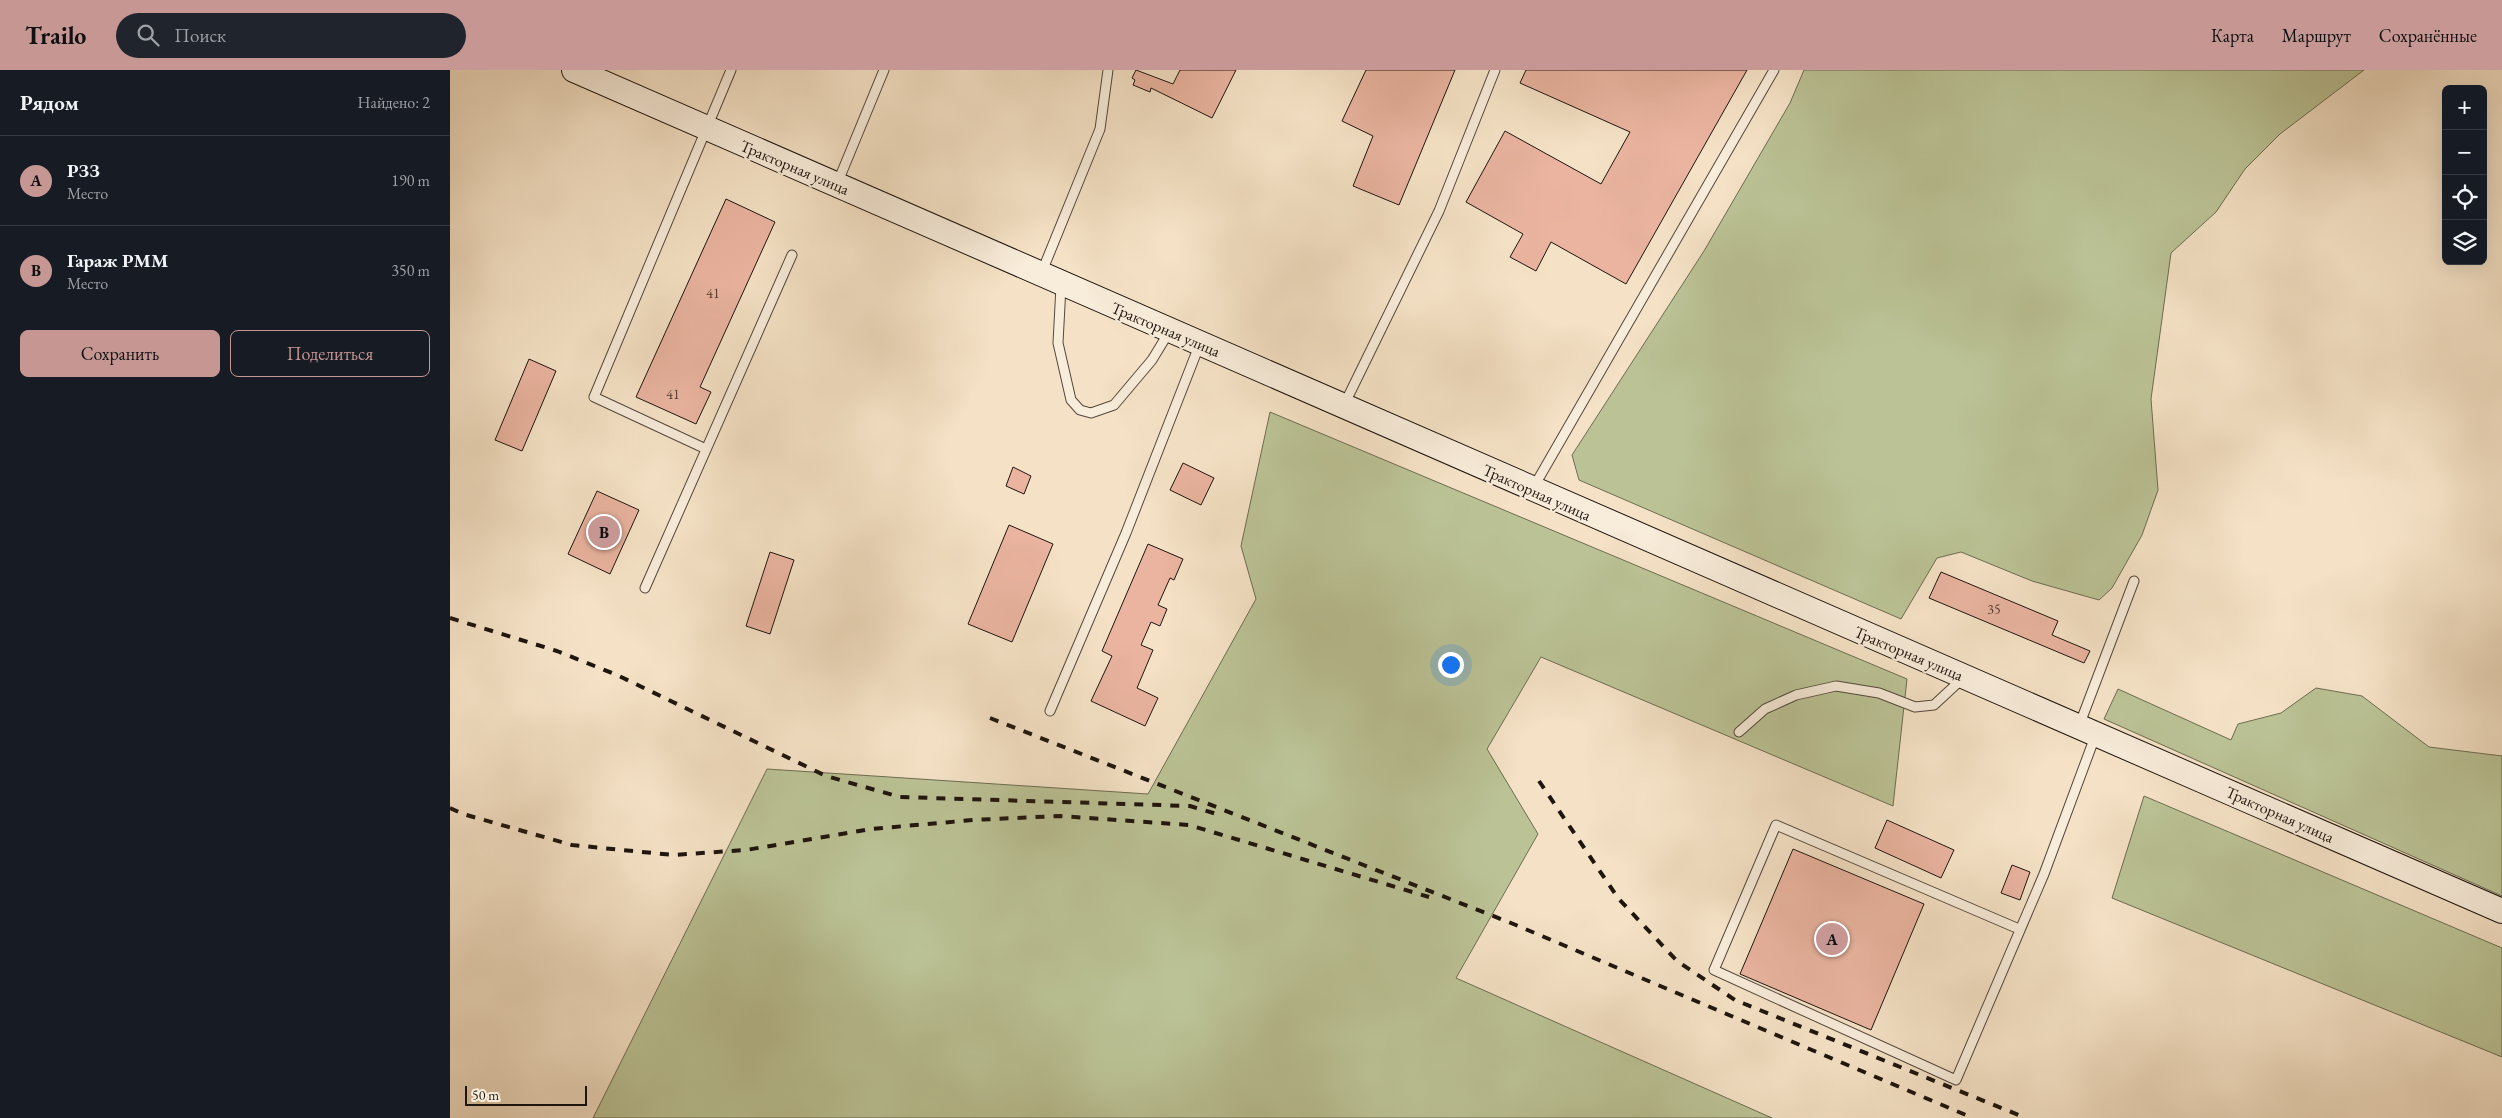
<!DOCTYPE html>
<html lang="ru">
<meta charset="utf-8">
<style>
body{margin:0;font-family:"EB Garamond",serif;background:#20242c;color:#f1f3f6}
.controls{position:absolute;right:15px;top:15px;display:grid;overflow:hidden;border-radius:8px;box-shadow:0 5px 20px #0002}
.controls button{width:45px;height:45px;display:grid;place-items:center;padding:0;border:0;border-bottom:1px solid #363941;background:#171b24;color:#f1f3f6;font:25px sans-serif}
.scale{position:absolute;left:15px;bottom:12px;width:122px;box-sizing:border-box;padding-left:5px;border:2px solid #1e150e;border-top:0;font-size:14px;line-height:18px;white-space:nowrap;color:#1e150e;-webkit-text-stroke:4px #f8ecda;paint-order:stroke}
.you{position:absolute;left:1000px;top:594px;width:18px;height:18px;margin:-12px;border:4px solid #fff;border-radius:50%;background:#1a73e8;box-shadow:0 0 0 8px #1a73e833}
.badge{display:grid;place-items:center;width:32px;height:32px;border-radius:50%;background:#c59692;color:#111;font-size:16px;font-weight:700}
.pin{position:absolute;translate:-50% -50%;border:2px solid #fff;box-shadow:0 1px 5px #0006}
.list{margin:0;padding:0;list-style:none}
h2{display:flex;justify-content:space-between;align-items:center;height:65px;margin:0;padding:0 20px;font-size:21px}
h2 small{font-size:16px;font-weight:400;color:#9ea1a6}
.list li{display:grid;grid-template-columns:32px 1fr auto;gap:15px;align-items:center;box-sizing:border-box;height:90px;padding:0 20px;border-top:1px solid #363941}
.list b{display:block;font-size:19px;white-space:nowrap}
.list p{margin:0;font-size:16px;white-space:nowrap;color:#9ea1a6}
.list em{font-size:16px;font-style:normal;color:#9ea1a6}
.actions{display:flex;gap:10px;padding:15px 20px}
.actions a{flex:1;padding:11px 0;border:1px solid #c59692;border-radius:8px;text-align:center;font-size:18px;color:#c59692}
.actions .main{background:#c59692;color:#111}
.icon{flex:none;width:28px;height:28px;fill:none;stroke:currentColor;stroke-width:2;stroke-linecap:round;stroke-linejoin:round}
.map{position:relative;flex:none;width:2052px;height:1048px;overflow:hidden}
header{display:flex;align-items:center;gap:30px;box-sizing:border-box;height:70px;padding:0 25px;background:#c59692;color:#111}
header strong{font-size:24px}
nav{display:flex;gap:28px;margin-inline-start:auto;font-size:18px}
.search{width:350px;height:45px;background:#20242c;display:flex;align-items:center;gap:12px;box-sizing:border-box;padding:0 18px;border-radius:28px;color:#9ea1a6;font-size:19px}
main{display:flex}
aside{flex:1;background:#171b24}
.map>svg:first-child{display:block}
</style>
<header>
<strong>Trailo</strong>
<div class="search"><svg class="icon" aria-label="search" viewBox="0 0 24 24"><circle cx="10" cy="10" r="6"/><path d="M15 15l6 6"/></svg>Поиск</div>
<nav><a>Карта</a><a>Маршрут</a><a>Сохранённые</a></nav>
</header>
<main>
<aside>
<h2>Рядом<small>Найдено: 2</small></h2>
<ul class="list">
<li><span class="badge">A</span><div><b>РЗЗ</b><p>Место</p></div><em>190 m</em></li>
<li><span class="badge">B</span><div><b>Гараж РММ</b><p>Место</p></div><em>350 m</em></li>
</ul>
<div class="actions"><a class="main">Сохранить</a><a>Поделиться</a></div>
</aside>
<div class="map">
<svg width="2052" height="1048" viewBox="0 0 2052 1048">
<rect width="100%" height="100%" fill="#f5e2c6"/>
<filter id="stains"><feTurbulence type="fractalNoise" baseFrequency=".004" numOctaves="4"/><feColorMatrix values="0 0 0 0 .2 0 0 0 0 .09 0 0 0 0 .02 0 0 0 .5 -.17"/></filter>
<radialGradient id="worn" r=".72"><stop offset=".6" stop-color="#630" stop-opacity="0"/><stop offset="1" stop-color="#630" stop-opacity=".3"/></radialGradient>
<path fill="#bbc396" stroke="#6c6c52" d="M1354,0H1914L1830,64L1795,99L1766,142L1721,183L1701,329L1708,420L1692,465L1662,518L1649,530L1582,511L1511,482L1487,488L1451,549L1129,410L1122,385L1254,181L1340,33Z
M820,342L1457,609L1443,736L1091,587L1037,679L1088,764L1006,908L1322,1048H143L317,699L698,724L806,529L791,476Z
M1866,618L1912,626L1979,677L2052,686V826L1654,649L1668,619L1781,670L1788,654L1831,643Z
M1694,726L2052,878V987L1662,828Z"/>
<path fill="#eab4a0" stroke="#1e150e" d="M686,0L723,14L730,0H786L762,48L701,18L700,22L683,15L685,10L682,8Z
M916,0H1005L949,135L903,116L923,66L892,51Z
M1076,0H1297L1176,214L1101,172L1086,201L1060,187L1073,164L1016,132L1055,61L1151,114L1180,62L1070,13Z
M276,129L325,152L250,317L261,322L246,354L186,327Z
M79,289L106,301L72,381L45,370Z
M733,393L764,408L751,435L720,420Z
M563,397L581,406L574,424L556,416Z
M147,421L189,440L160,504L118,484Z
M559,455L603,474L562,572L518,554Z
M698,474L733,489L724,510L720,508L708,535L717,539L710,556L701,552L691,575L703,580L687,618L708,628L695,656L641,631L662,586L652,581Z
M320,482L344,490L320,564L296,556Z
M1491,502L1608,551L1602,565L1640,581L1634,593L1479,528Z
M1437,750L1504,780L1491,808L1425,778Z
M1343,779L1474,834L1421,960L1290,904Z
M1562,795L1580,802L1570,830L1551,823Z"/>
<g fill="none" stroke-linecap="round" stroke-linejoin="round">
<defs>
<path id="service" d="M387,114L434,0
M591,204L650,59L658,0
M611,216L608,273L621,330L630,340L641,343L664,335L702,290L719,262
M894,335L989,141L1045,0
M256,379L144,327L281,0
M1082,420L1324,0
M195,518L342,185
M600,641L676,463L749,276
M1629,656L1684,511
M1289,662L1315,639L1346,625L1386,616L1429,623L1465,637L1484,635L1512,609
M1569,859L1326,755L1264,900L1506,1010L1594,804L1646,664"/>
<path id="secondary" d="M124,0C765,283 1409,561 2052,841"/>
</defs>
<use href="#service" stroke="#54483c" stroke-width="11"/>
<use href="#secondary" stroke="#1e150e" stroke-width="26"/>
<use href="#service" stroke="#f8ecda" stroke-width="9"/>
<use href="#secondary" stroke="#f8ecda" stroke-width="24"/>
<path stroke="#1e150e" stroke-width="4" stroke-dasharray="9 9" stroke-linecap="butt" d="M0,548L107,581L167,605L376,706L450,727L740,736L770,745
M540,648L1061,853L1523,1048
M1089,711L1168,828L1227,891L1285,930L1576,1048
M0,738L13,744L122,775L223,785L296,780L421,759L523,750L609,746L739,755L979,827"/>
</g>
<g text-anchor="middle" stroke-width="4" stroke-linejoin="round" paint-order="stroke">
<g font-size="14" fill="#513d32">
<text x="263" y="228">41</text>
<text x="223" y="329">41</text>
<text x="1544" y="544">35</text>
</g>
<g font-size="16" fill="#1e150e" stroke="#f8ecda">
<text transform="translate(345 97) rotate(23)" y="6">Тракторная улица</text>
<text transform="translate(716 259) rotate(23)" y="6">Тракторная улица</text>
<text transform="translate(1087 422) rotate(24)" y="6">Тракторная улица</text>
<text transform="translate(1459 583) rotate(23)" y="6">Тракторная улица</text>
<text transform="translate(1830 744) rotate(24)" y="6">Тракторная улица</text>
</g>
</g>
<rect width="100%" height="100%" filter="url(#stains)"/>
<rect width="100%" height="100%" fill="url(#worn)"/>
</svg>
<div class="controls">
<button>+</button>
<button>−</button>
<button><svg class="icon" aria-label="locate" viewBox="0 0 24 24"><circle cx="12" cy="12" r="6"/><path d="M12 2v4M12 18v4M2 12h4M18 12h4"/></svg></button>
<button><svg class="icon" aria-label="layers" viewBox="0 0 24 24"><path d="M12 4l9 5-9 5-9-5zM3 14l9 5 9-5"/></svg></button>
</div>
<div class="scale">50 m</div>
<div class="you"></div>
<div class="pin badge" style="left:1382px;top:869px">A</div>
<div class="pin badge" style="left:154px;top:462px">B</div>
</div>
</main>
